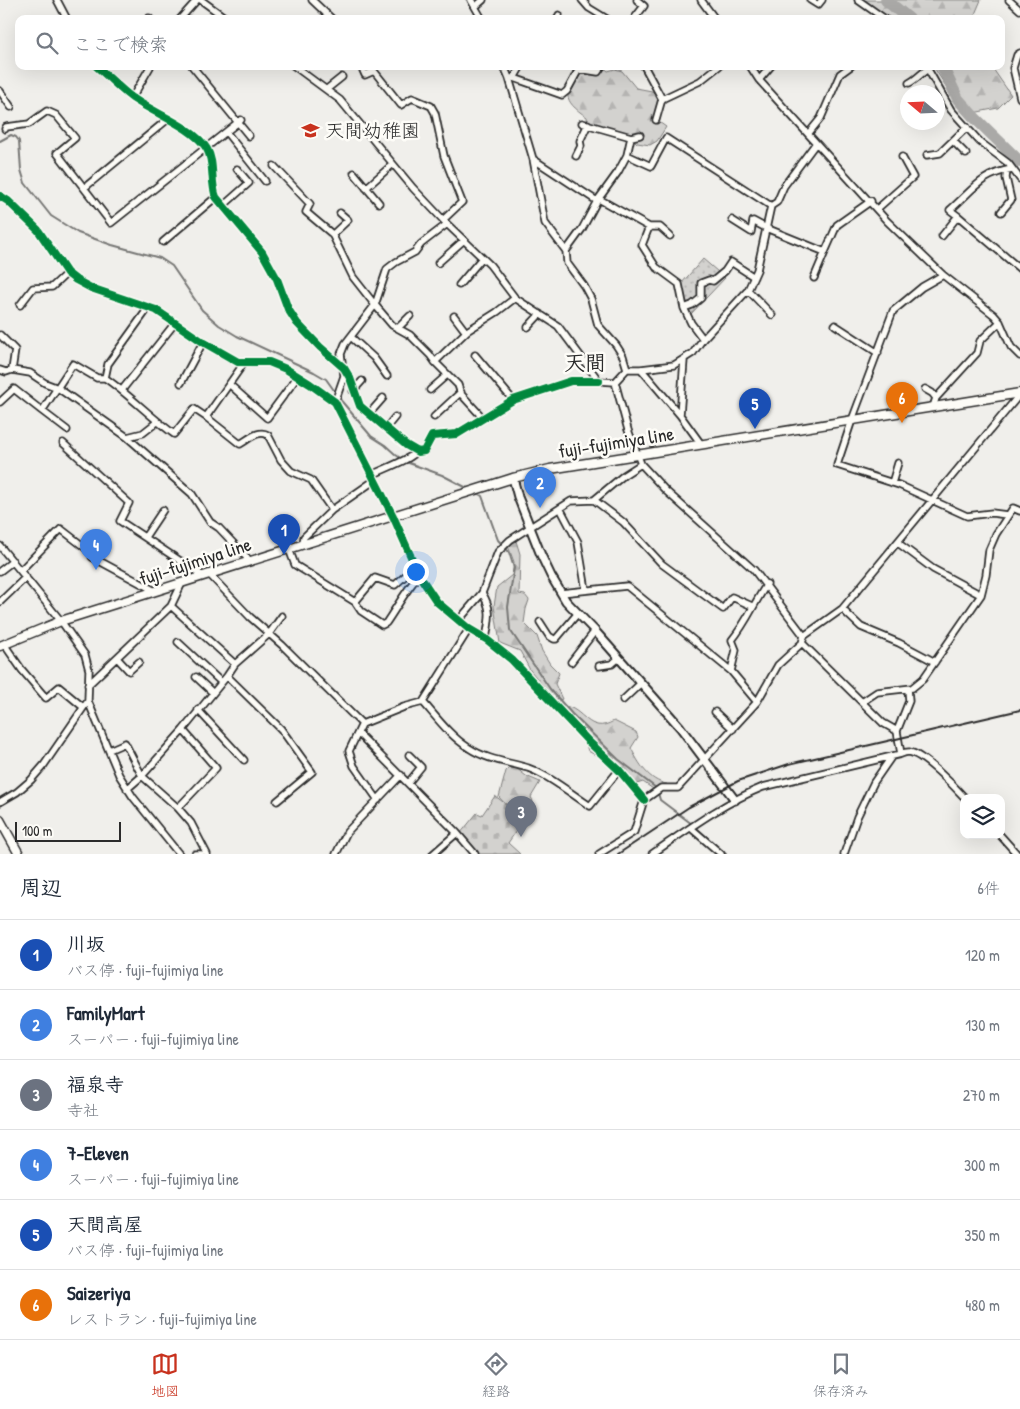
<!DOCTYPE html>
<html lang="ja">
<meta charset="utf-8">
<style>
body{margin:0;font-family:"Patrick Hand","Klee One",sans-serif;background:#f2f2f3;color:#1f2937}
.controls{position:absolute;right:15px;bottom:15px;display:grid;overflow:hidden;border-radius:10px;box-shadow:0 5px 20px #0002}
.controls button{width:45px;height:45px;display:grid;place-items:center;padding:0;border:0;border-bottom:1px solid #e0e1e3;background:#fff;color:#1f2937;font:25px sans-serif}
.compass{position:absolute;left:900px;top:85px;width:45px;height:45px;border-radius:50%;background:#fff;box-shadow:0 5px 20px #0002;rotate:289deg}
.scale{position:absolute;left:15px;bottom:12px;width:106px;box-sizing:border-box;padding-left:5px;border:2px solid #2b2b2b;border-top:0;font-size:14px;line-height:18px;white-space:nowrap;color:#2b2b2b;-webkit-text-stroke:4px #fdfcf7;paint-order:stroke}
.you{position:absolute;left:415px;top:571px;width:18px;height:18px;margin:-12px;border:4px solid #fff;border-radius:50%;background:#1a73e8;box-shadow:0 0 0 8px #1a73e833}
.badge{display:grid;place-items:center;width:32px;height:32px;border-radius:50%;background:#c8321e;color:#fff;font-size:16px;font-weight:700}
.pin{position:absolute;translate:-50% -41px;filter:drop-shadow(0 1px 2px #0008)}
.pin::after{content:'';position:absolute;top:26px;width:18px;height:15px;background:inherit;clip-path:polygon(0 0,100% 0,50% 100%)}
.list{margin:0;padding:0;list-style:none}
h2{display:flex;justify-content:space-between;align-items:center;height:65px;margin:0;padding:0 20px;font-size:21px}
h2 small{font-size:16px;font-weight:400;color:#747a83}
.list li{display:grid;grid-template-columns:32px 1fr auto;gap:15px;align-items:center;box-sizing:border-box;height:70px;padding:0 20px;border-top:1px solid #e0e1e3}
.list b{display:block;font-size:19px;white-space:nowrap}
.list p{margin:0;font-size:16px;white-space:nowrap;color:#747a83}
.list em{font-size:16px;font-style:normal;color:#747a83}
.icon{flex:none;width:28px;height:28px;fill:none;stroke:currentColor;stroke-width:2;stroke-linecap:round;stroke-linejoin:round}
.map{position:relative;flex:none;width:1020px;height:854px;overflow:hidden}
.search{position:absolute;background:#fff;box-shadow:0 5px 20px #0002;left:15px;right:15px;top:15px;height:55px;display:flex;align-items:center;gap:12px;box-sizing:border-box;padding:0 18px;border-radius:10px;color:#747a83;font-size:19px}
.sheet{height:485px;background:#fff}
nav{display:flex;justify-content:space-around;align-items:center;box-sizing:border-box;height:70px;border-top:1px solid #e0e1e3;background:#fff;font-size:14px;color:#747a83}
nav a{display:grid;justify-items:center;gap:2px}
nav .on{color:#c8321e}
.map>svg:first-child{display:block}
</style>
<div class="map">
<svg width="1020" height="854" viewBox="0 0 1020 854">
<defs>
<pattern id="grass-dots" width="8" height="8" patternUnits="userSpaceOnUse" patternTransform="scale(1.25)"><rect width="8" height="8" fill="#d3d2cf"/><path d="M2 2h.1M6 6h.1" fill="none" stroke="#b5b4b2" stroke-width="1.8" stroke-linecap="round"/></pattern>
<pattern id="forest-firs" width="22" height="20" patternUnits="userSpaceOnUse" patternTransform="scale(1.25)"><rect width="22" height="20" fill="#d3d2cf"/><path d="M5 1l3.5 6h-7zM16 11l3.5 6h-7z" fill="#b5b4b2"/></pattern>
<pattern id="cemetery-stones" width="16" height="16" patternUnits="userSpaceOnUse" patternTransform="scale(1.25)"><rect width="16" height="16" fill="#d3d2cf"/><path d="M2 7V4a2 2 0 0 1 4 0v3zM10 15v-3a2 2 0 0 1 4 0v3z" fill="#b5b4b2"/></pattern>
</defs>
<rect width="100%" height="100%" fill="#f0efeb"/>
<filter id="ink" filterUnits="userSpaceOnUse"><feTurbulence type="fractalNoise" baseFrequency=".02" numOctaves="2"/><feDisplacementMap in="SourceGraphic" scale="10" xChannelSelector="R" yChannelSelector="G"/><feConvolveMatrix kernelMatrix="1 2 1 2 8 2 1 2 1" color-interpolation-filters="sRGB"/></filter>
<g filter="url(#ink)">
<path fill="url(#grass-dots)" stroke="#7f7e7d" d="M703,259L725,278L690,315L681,284Z"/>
<path fill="url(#forest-firs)" stroke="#7f7e7d" d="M863,0H981L975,14V19H891Z
M574,66H602L608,71L615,69L622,71L636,88L652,91L659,98L656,120L666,127L657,141L650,145L637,143L627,133L588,124L587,117C560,99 567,94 574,66Z
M933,66H991L1011,95L998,108L973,113L961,110Z
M516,541L520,554L519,594L525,595L529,600L526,609L524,623L537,636L542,651L550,664L559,673L555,684L562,699L557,702L530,670L520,651L500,643L494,606L497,587L512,575L514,562L508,546Z
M563,706C584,707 588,736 614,721L636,732L638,737L631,748C639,764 649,781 667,784L664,788L656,791L643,782L637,784L620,770L609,767L599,757L588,751L586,745L588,737L586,732C582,729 577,725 572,722C566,720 563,721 558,715L563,713Z
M509,768H516L526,776L540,782L531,797C536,805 530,812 525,818L506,805L499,797L506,771Z"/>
<path fill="url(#cemetery-stones)" stroke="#7f7e7d" d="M495,796L525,818L508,843L520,854H478L460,834L477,813L482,815Z"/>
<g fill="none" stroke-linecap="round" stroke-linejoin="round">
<path stroke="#777775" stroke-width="2" d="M0,141L11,135L16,137L19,141L21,170L25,183L51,216L78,233L112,245L160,258L172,266L202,310L219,325L237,336L314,372L326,379L336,393
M338,397L371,436L385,445L396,455L406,462L442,475L469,489
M475,492L482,496L498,540L509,552L514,568L508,607L510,630L550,689L572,714L618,759L656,788
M658,793L660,800L692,824L726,854"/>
<path stroke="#aaa9a7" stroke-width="12" d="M886,0L909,19
M942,66L958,99L973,116L1020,162"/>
<defs>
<path id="minor" d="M57,0L67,19
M201,0L227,19
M312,0L332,19
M471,0L482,19
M582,0L589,8L607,19
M701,0L715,19
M810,0L818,5L822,0
M858,0L885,19
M1009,0L1020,10
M475,7L483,0
M149,18L150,19
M180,19L197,0
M557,19L559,15
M634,19L644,6L637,0
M1020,53L1017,55L1013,68L1020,98
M96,66C108,76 119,88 131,97C151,112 194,127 207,149C215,163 210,181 216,197L262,252L277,279L288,309L297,323L320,347L344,368L350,378L360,406L406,445L418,452L424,451L432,436L457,434L513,400L571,381H599
M192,66L249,136
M294,66L340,100L413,188L447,224L490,265L515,298L558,326L599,381L615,382
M361,66L365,75L374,71L401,105L412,98L431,106L435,113L444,156L462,202L444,219
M504,66L509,78L533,159L545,223L566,251L567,263L584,286L591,299L598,325L616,345L623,356L627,369
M644,66L662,99
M750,66L759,80L887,221L943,275L994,315L1000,322L1011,347L1020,356
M926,66L951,110L980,142L1008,163L1020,179
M509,78H514L562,95L567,91L579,69L598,72L602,66
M514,78L521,66
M759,80L771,66
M909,83C917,79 921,73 928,69
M327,89L342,77
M0,91L11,107
M132,98L150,67
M656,120L662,99L700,81L719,66
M582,123L631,137
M5,129L6,127L29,124L47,111L56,115L75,138L57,153L111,223L241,120
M226,132L265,181
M808,134L821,118L840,74L851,66
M953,141L966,154
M627,155L651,166L666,138L771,206
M927,155L940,153L967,127
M576,156L581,146L580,141L588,124
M533,159L597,201
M274,166L310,204L306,212L332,234L353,277L375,305L392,325L410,335L430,355L435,362L458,385L461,394L483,418
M354,173L379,203
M84,188L168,119
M366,188L393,164
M0,196L8,201L38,230L67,273L76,280L91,288L156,310L203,342L238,362H269L286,369L310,384L335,402L393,516L419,575L437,602L469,629L486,639L512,660L589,742L619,770L644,800
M599,199L649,227H660L670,236
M223,206L249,183L237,169
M877,209L913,177L902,157
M1001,212L1011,200L1006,178L1007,170
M958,216L1020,269
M732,220L751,232L753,221L766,228L825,252L814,278
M649,227L642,245L656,267L679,284L684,308L691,323L703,339
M332,235L348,220L340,213
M942,236L958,216L950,210C973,190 981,174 1012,169
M163,242L216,197
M566,251L582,229L597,201L618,172L627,155L631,137L640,135
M825,252L837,225L871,201
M438,263L464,240
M943,275L922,287L893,311L852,420L837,465L899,485L967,516L992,513L1007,515
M459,285L482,258
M748,290L772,315
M20,305L33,288L52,287L67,273
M684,308L692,305L701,298V283L709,280L713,281L725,271L731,262L754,277
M454,316L466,332
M835,325L878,353
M528,327L540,314
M398,328L410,316
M0,335L15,350L12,370
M351,337L374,358L387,376
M475,355L513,400
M684,360L680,415L701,444
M435,362L467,331L497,312L515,298
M641,369L680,415
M0,370L6,372L12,370L30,373L45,383L58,388L127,437L143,433L157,422
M105,378C130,395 150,417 174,434L194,409L206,417L244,363
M615,382L628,430L641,464L666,491L754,570L804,636L802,643L883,723L897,731L901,754
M615,382L627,369H641L674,365L693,353L703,339L748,290L757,270L771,206L777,202L784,186L816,143
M181,383L203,342
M229,384L267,418L298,376
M925,389L932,393L936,398
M122,390L175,323
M430,390L447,375
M353,391L362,381
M0,402L14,389L42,411L73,364L97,378H105L108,364L149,307
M335,402L344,376L341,354L345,344L375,305L387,269L396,262L415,252L421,244L447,224
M933,407L936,398L977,353L980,341L1000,322
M42,411L67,430
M369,414L383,398
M206,417L240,444C249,439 259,429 268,435L281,460L291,471L311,480L332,510
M434,417L461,392
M386,428L395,417
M127,437L192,494L210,522L219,528L250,561
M63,443L129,503L120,521L203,576
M372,475C383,469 412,459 417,451
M892,483L898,463
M594,500L623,522L662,564L723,609L732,597L752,606
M560,508L578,542L586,590
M145,537L163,510
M898,543L933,569L981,595
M303,544L304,537L332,510L375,480
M0,546L61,621L85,655L89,670L88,701L119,775L133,797L179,854
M289,549L295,565L355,602L361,611L382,625L386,623C397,607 406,590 419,575
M21,570L61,529L92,553V557L155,591
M0,571L13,561
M209,574L250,617L282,645L362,724L349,751L354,766L378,800
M561,593L627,586L731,671L757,702
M0,602L26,577
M355,602L375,578L395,585L415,567
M171,606L235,664
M842,609L861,627L899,643L935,662
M459,620L482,593
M540,622L549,636L554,639H556L578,613
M804,636L842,609L1020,394
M486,639C489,620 493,610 482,593L498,552L510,540L571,501L594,500L624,475L641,464
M178,642L221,682
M4,644L22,670L46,698L59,687L83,707
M117,658L129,671L139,662
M571,662L595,631
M599,666L612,664L619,658
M731,671L736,650L732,640C747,622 754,603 767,584
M227,676L281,729L312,772L277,801
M196,677L212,692
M88,685L171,606L182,583
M623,700L641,683
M423,702L469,629
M862,702L877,692L912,688L923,679L981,595L986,575L989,550L996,534L1013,508L1020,511
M198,710L244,760
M715,712L733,729
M362,724L404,707L423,702C437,718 451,737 469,748C487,760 508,762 528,768C550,776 570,793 590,806L619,770
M897,731L909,701L908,689
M358,733L457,833L475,854
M109,750L125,743L142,776L178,808L191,823L207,854
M408,783L421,767L409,755
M127,789L142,776L183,730L227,676L235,664L269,634L282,616
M0,802L17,792L31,780L44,765L88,701
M178,808L216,768L183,730
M691,828L721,854
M1000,835L1017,854
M195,854H201
M336,854L347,832L401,775
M433,854L457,833
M599,854L634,832L644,800L661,788H678L757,702L778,665L802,643
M652,854C687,830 723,803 763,787L901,754C903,753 906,752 909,752C923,754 955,787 965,798
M844,854L857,817L874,782L892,756"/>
<path id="tertiary" d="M513,478L518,497L541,555L551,576L566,601L595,631L680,727L735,800"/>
<path id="secondary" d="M0,646L61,621L513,478L550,469L1020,393
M0,820L19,854"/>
</defs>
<use href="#minor" stroke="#2b2b2b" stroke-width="9"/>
<use href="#tertiary" stroke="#2b2b2b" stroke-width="11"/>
<use href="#secondary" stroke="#2b2b2b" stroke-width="11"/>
<use href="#minor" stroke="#fdfcf7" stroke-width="5.5"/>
<use href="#tertiary" stroke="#fdfcf7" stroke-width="7"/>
<use href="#secondary" stroke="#fdfcf7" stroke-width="8"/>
<path stroke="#2b2b2b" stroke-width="2" d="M618,854L689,807L738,781L789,764L1020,710"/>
<defs>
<path id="cycleway" d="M96,66C108,76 119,88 131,97C151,112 194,127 207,149C215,163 210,181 216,197L262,252L277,279L288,309L297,323L320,347L344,368L350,378L360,406L406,445L418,452L424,451L432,436L457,434L513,400L571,381H599
M0,196L8,201L38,230L67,273L76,280L91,288L156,310L203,342L238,362H269L286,369L310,384L335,402L393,516L419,575L437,602L469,629L486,639L512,660L589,742L619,770L644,800"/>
</defs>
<use href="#cycleway" stroke="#fdfcf7" stroke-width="11"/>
<use href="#cycleway" stroke="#00873e" stroke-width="8"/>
</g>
</g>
<defs>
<symbol id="school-bare" viewBox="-9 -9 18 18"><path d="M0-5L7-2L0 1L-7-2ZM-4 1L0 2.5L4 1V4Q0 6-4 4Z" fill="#c8321e" stroke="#fdfcf7" stroke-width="2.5" paint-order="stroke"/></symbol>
</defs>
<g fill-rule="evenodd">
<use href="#school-bare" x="298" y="118" width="25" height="25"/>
</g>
<g text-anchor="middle" stroke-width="5" stroke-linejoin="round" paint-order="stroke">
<g font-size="19" fill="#2b2b2b" stroke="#fdfcf7" text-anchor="start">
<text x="325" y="137">天間幼稚園</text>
</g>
<g font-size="19" fill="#2b2b2b" stroke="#fdfcf7">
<text transform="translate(616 442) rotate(-9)" y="7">fuji-fujimiya line</text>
<text transform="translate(195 561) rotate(-18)" y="7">fuji-fujimiya line</text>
</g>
<g font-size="21" font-weight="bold" fill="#2b2b2b" stroke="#fdfcf7">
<text x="585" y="370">天間</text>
</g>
</g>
</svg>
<div class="controls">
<button><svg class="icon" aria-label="layers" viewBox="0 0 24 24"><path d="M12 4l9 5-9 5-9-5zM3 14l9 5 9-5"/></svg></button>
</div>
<svg class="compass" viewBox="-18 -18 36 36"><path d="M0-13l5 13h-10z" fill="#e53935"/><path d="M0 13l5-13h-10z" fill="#747a83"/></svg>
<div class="scale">100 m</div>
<div class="you"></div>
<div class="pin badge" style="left:284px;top:555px;background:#1a4fb4">1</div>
<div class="pin badge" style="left:540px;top:508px;background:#3f7fe0">2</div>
<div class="pin badge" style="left:521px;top:837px;background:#6b7280">3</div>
<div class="pin badge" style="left:96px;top:570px;background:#3f7fe0">4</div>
<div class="pin badge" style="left:755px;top:429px;background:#1a4fb4">5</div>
<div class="pin badge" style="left:902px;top:423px;background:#e8710a">6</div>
<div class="search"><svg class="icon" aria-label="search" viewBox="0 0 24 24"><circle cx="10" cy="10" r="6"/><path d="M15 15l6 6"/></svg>ここで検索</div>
</div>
<section class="sheet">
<h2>周辺<small>6件</small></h2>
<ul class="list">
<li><span class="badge" style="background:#1a4fb4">1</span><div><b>川坂</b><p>バス停 · fuji-fujimiya line</p></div><em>120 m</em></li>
<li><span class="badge" style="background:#3f7fe0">2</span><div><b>FamilyMart</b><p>スーパー · fuji-fujimiya line</p></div><em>130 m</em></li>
<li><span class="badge" style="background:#6b7280">3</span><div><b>福泉寺</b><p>寺社</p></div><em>270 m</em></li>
<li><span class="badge" style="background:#3f7fe0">4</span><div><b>7-Eleven</b><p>スーパー · fuji-fujimiya line</p></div><em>300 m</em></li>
<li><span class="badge" style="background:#1a4fb4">5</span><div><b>天間高屋</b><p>バス停 · fuji-fujimiya line</p></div><em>350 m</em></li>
<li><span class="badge" style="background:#e8710a">6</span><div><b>Saizeriya</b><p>レストラン · fuji-fujimiya line</p></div><em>480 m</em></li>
</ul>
</section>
<nav>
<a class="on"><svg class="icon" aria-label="map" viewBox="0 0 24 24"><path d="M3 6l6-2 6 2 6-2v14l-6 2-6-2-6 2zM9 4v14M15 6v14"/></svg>地図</a>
<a><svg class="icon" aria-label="directions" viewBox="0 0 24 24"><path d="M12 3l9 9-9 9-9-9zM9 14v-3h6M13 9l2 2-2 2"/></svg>経路</a>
<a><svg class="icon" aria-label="saved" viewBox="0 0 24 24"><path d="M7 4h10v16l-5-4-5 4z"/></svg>保存済み</a>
</nav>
